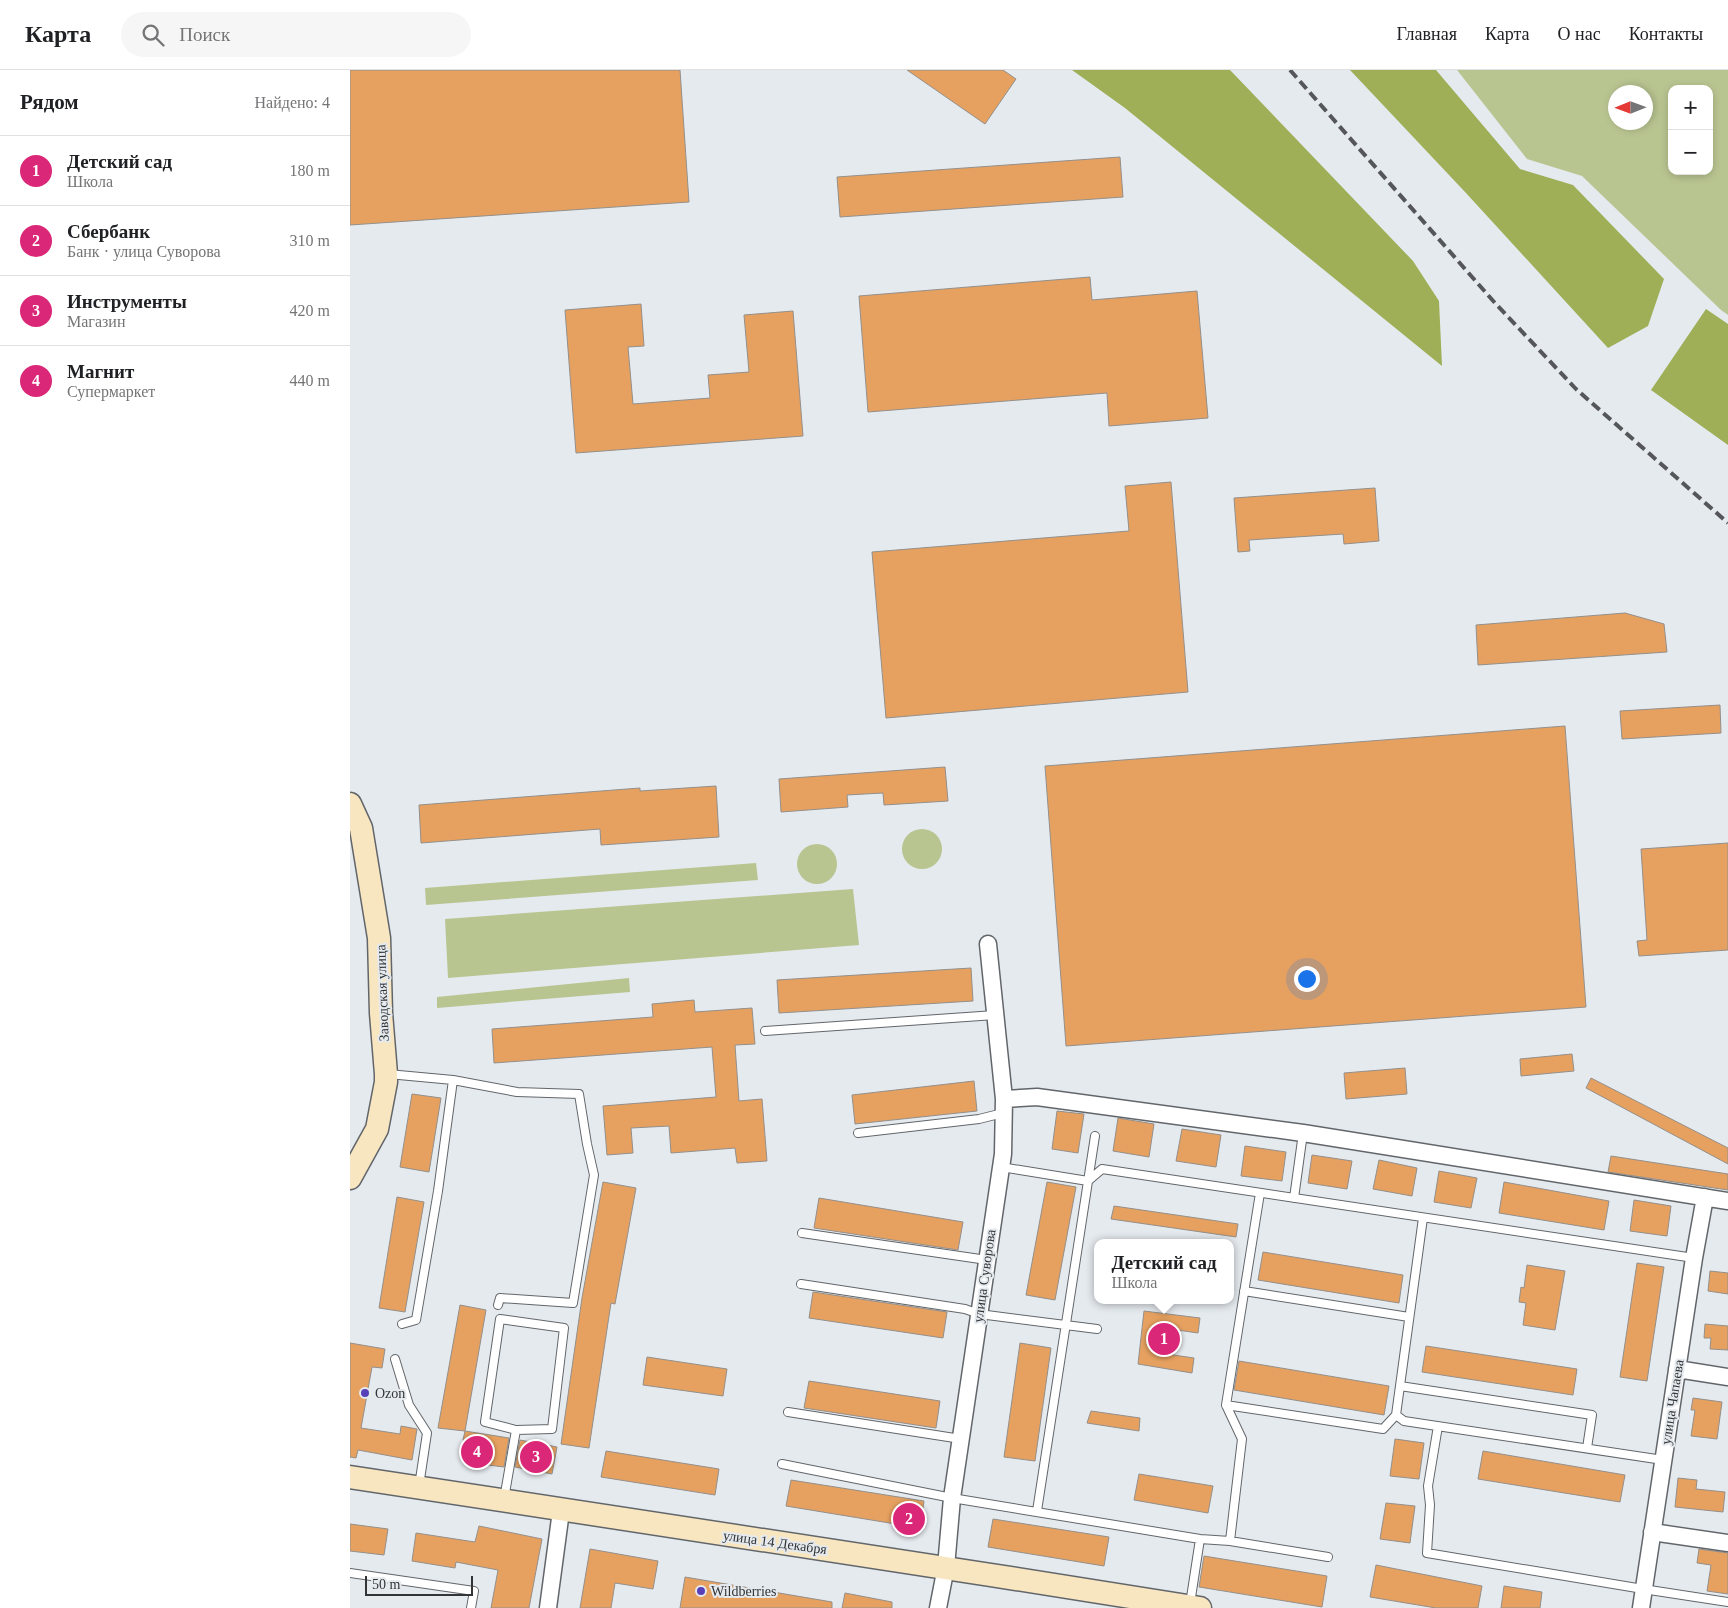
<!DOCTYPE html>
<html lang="ru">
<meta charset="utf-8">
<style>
body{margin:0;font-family:Georgia,serif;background:#f6f6f6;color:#202124}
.controls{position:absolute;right:15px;top:15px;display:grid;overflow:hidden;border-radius:10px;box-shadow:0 2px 8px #0003}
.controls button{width:45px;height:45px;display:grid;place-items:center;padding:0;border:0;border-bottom:1px solid #e0e0e0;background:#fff;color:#202124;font:25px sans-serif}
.compass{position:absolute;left:1258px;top:15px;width:45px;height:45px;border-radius:50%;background:#fff;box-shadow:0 2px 8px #0003;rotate:269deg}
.scale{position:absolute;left:15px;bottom:12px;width:108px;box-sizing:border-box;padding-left:5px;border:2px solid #323436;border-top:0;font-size:14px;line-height:18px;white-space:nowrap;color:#323436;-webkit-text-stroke:4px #e5eaef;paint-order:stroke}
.you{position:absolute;left:956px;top:908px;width:18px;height:18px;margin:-12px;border:4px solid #fff;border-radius:50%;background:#1a73e8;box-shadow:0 0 0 8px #1a73e833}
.badge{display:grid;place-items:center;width:32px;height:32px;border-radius:50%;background:#db2777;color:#fff;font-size:16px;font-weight:700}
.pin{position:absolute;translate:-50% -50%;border:2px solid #fff;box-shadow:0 1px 5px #0006}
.popup{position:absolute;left:744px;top:1169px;width:140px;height:65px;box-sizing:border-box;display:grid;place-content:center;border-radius:10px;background:#fff;filter:drop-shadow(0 1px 4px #0005);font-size:16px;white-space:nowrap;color:#757577}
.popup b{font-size:19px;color:#202124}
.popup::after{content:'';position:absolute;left:50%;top:100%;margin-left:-10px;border:10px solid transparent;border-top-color:#fff}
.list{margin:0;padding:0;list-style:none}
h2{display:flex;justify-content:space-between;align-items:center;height:65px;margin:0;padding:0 20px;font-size:21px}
h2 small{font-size:16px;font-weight:400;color:#757577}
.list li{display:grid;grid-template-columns:32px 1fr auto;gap:15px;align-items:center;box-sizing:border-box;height:70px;padding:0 20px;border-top:1px solid #e0e0e0}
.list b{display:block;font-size:19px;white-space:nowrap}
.list p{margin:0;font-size:16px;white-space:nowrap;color:#757577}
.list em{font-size:16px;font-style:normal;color:#757577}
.icon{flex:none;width:28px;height:28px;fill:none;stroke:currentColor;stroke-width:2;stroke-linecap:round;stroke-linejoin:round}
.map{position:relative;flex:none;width:1378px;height:1538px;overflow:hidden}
header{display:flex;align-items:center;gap:30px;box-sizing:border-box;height:70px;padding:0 25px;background:#fff;border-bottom:1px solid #e0e0e0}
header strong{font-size:24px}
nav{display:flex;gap:28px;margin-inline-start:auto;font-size:18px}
.search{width:350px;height:45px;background:#f6f6f6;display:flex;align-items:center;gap:12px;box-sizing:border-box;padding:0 18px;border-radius:28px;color:#757577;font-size:19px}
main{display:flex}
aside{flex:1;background:#fff}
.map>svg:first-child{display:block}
</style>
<header>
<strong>Карта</strong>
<div class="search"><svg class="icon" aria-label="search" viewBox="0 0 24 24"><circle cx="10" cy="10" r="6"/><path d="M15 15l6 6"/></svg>Поиск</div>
<nav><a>Главная</a><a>Карта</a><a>О нас</a><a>Контакты</a></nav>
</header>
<main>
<aside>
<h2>Рядом<small>Найдено: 4</small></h2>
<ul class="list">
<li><span class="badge">1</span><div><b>Детский сад</b><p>Школа</p></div><em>180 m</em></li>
<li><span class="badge">2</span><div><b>Сбербанк</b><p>Банк · улица Суворова</p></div><em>310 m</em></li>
<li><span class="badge">3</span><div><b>Инструменты</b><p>Магазин</p></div><em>420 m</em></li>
<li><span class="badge">4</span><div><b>Магнит</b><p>Супермаркет</p></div><em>440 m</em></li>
</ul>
</aside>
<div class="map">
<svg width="1378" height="1538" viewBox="0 0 1378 1538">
<rect width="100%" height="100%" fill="#e5eaef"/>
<path fill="#b9c591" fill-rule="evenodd" d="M1107,0H1378V245L1371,240L1232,106L1177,89ZM1322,19H1359V101H1322ZM1296,22V52H1266V22Z
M552 779a20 20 0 1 1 40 0a20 20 0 1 1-40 0Z
M447 794a20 20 0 1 1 40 0a20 20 0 1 1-40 0Z
M406,793L408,810L76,835L75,818Z
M503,819L509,875L98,908L95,849Z
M279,908L280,922L87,938V927Z"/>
<path fill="#9eaf57" d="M722,0H880L1063,191L1089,231L1092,296L775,38Z
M1000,0H1086L1170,99L1223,115L1314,209L1298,256L1258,278L1116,123Z
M1356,239L1378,254V375L1301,320Z"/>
<path fill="#e6a160" stroke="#948f8a" d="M0,0H330L339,132L0,155Z
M557,0H653L666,9L635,54Z
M770,87L773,127L490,147L487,107Z
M740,207L742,230L847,221L858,348L759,356L757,323L518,342L509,226Z
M291,234L294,276L278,277L283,334L360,328L358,305L399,302L394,245L443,241L453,366L226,383L215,240Z
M821,412L838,622L536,648L522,482L779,461L775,416Z
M1025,418L1029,471L994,474L993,464L899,470L900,481L888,482L884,428Z
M1275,543L1314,554L1317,582L1128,595L1126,555Z
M1370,635L1371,663L1272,669L1270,641Z
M1215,656L1236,937L716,976L695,696Z
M595,697L598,731L534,735L533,723L497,725L498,737L431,742L429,709Z
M366,716L369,767L251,775L250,759L71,773L69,735L290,718V721Z
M1378,773V880L1289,886L1287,871L1297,870L1291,779Z
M621,898L623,931L429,943L427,910Z
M344,930L345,942L402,938L405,974L385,975L389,1031L412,1029L417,1091L387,1093L385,1078L321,1083L319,1056L281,1058L283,1083L257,1085L253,1036L366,1027L362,977L144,993L142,959L303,947L302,934Z
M1222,984L1224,1001L1171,1006L1170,989Z
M1055,998L1057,1024L996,1029L994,1003Z
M1241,1008L1378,1078V1094L1236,1018Z
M624,1011L627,1041L505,1054L502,1025Z
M62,1024L91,1028L79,1102L50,1097Z
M707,1041L734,1044L728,1083L702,1079Z
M768,1048L804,1054L799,1087L763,1081Z
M832,1059L871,1065L866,1097L826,1091Z
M895,1076L936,1082L932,1111L891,1106Z
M962,1085L1002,1091L997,1119L958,1113Z
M1261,1086L1378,1104V1120L1258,1102Z
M1029,1090L1067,1098L1062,1126L1023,1119Z
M1089,1101L1127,1108L1121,1138L1084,1132Z
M253,1112L286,1118L265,1234L261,1233L239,1378L211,1374L232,1228Z
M697,1112L726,1117L705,1230L676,1225Z
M1154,1112L1259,1131L1254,1160L1149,1143Z
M47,1127L74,1132L55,1242L29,1238Z
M469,1128L613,1152L608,1180L464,1158Z
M1284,1130L1321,1136L1317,1166L1280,1161Z
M764,1136L888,1154L886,1167L761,1149Z
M913,1182L1053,1205L1049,1233L908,1210Z
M1287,1193L1314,1197L1297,1311L1270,1307Z
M1177,1195L1215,1201L1205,1260L1173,1255L1176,1233L1169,1232L1171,1217L1174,1218Z
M1360,1201L1378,1203V1224L1358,1221Z
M463,1222L597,1242L593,1268L459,1248Z
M110,1235L136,1240L115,1361L88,1358Z
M794,1241L850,1248L848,1263L820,1259L817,1284L844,1288L842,1303L788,1294Z
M1355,1254L1378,1256V1280L1360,1279L1361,1268H1354Z
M0,1273L35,1279L32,1298L22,1297L11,1358L50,1364L51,1356L67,1359L62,1390L8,1380L6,1388L0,1387Z
M670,1273L701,1278L685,1391L654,1387Z
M1076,1276L1227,1299L1223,1325L1072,1302Z
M297,1287L377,1299L373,1326L293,1315Z
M889,1291L1039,1316L1034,1345L884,1320Z
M459,1311L590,1331L586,1358L454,1338Z
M1343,1328L1372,1332L1367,1369L1341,1366L1345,1340H1341Z
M741,1341L790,1348L789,1361L737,1353Z
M115,1361L159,1368L154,1397L113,1392L117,1373L113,1370Z
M1045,1369L1074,1373L1069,1409L1040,1406Z
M170,1370L207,1377L202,1404L165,1397Z
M256,1381L369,1399L365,1425L251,1407Z
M1133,1381L1275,1405L1270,1432L1128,1409Z
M789,1404L863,1416L858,1443L784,1430Z
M1328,1408L1347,1410L1346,1419L1375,1422L1373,1442L1325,1437Z
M441,1410L574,1431L570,1458L436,1436Z
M1036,1433L1065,1436L1060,1473L1030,1469Z
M643,1449L759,1467L754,1496L638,1477Z
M0,1454L38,1459L34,1485L0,1481Z
M129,1456L192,1469L179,1538H141L148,1500L106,1492L105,1498L62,1491L66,1463L125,1472Z
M240,1479L308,1491L303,1519L265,1513L261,1538H230Z
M1349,1479L1378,1483V1524L1357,1521L1361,1495L1347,1493Z
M854,1486L977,1506L972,1537L849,1517Z
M1026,1495L1132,1516L1128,1538H1086L1020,1527Z
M335,1507L482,1532V1538H330Z
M1154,1516L1192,1522L1190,1538H1151Z
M495,1523L542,1532V1538H492Z"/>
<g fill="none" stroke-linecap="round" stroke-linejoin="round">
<defs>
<path id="lane" d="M415,961L645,945
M38,1004L103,1010L88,1121L66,1250L52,1254
M103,1010L167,1022L229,1024L237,1074L244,1105L223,1233L150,1228L148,1235
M508,1063L629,1049L653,1043
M651,1097L738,1111L752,1099L1344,1188
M944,1128L953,1063
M452,1163L637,1190
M451,1214L615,1239L629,1244L747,1259
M894,1221L1059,1247
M45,1289L59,1335L77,1363L69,1416
M1050,1316L1242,1345L1237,1378
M876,1335L1033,1359L1046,1345L1073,1148
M438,1342L611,1369
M1046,1345L1054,1351L1313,1390
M1088,1356L1078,1416L1080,1435L1077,1483L1293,1519L1378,1532
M432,1394L602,1428L850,1469L880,1471L978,1487
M154,1429L166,1360L135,1352L150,1249L214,1258L202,1359L166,1360
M687,1441L745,1066
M880,1471L892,1369L876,1335L910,1123
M0,1503L124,1521L121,1538
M840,1534L850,1469"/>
<path id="street" d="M654,1029L687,1027L953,1063L1378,1131
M1327,1299L1378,1307
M1302,1462L1378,1473
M198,1538L211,1441
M588,1538L596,1497L602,1428L653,1084L654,1029L638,874
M1291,1538L1344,1188L1355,1127"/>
<path id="secondary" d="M0,734L11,758L29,868L31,943L36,1004V1012L27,1059L0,1108
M0,1407C283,1452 567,1492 850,1538"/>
</defs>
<use href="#lane" stroke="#62666a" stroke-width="10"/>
<use href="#street" stroke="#62666a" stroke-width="19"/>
<use href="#secondary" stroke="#62666a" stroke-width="25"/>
<use href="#lane" stroke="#fff" stroke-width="8"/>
<use href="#street" stroke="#fff" stroke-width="16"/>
<use href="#secondary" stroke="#f8e6c1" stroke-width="22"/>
<path stroke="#545659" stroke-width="4" stroke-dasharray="10 5" stroke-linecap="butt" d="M940,0L1145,233L1226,319L1378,453"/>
</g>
<g fill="#583fb7" stroke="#e5eaef" stroke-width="2">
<circle cx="15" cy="1323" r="5"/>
<circle cx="351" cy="1521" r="5"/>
</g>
<g text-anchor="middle" stroke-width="4" stroke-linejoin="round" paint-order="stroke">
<g font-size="14" fill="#323436" stroke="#e5eaef">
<text transform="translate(32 923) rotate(-92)" y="5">Заводская улица</text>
<text transform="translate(634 1206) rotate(-82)" y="5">улица Суворова</text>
<text transform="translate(1322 1332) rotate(-81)" y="5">улица Чапаева</text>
<text transform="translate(425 1472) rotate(8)" y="5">улица 14 Декабря</text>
</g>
<g font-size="14" fill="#323436" stroke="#e5eaef" text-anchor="start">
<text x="25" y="1328">Ozon</text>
<text x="361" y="1526">Wildberries</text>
</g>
</g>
</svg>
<div class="controls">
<button>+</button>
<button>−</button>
</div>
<svg class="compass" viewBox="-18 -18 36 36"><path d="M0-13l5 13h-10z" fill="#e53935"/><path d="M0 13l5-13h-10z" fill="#757577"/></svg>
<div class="scale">50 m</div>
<div class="you"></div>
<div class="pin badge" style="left:814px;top:1269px">1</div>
<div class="popup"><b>Детский сад</b>Школа</div>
<div class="pin badge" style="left:559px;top:1449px">2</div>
<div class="pin badge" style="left:186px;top:1387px">3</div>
<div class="pin badge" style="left:127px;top:1382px">4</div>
</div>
</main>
